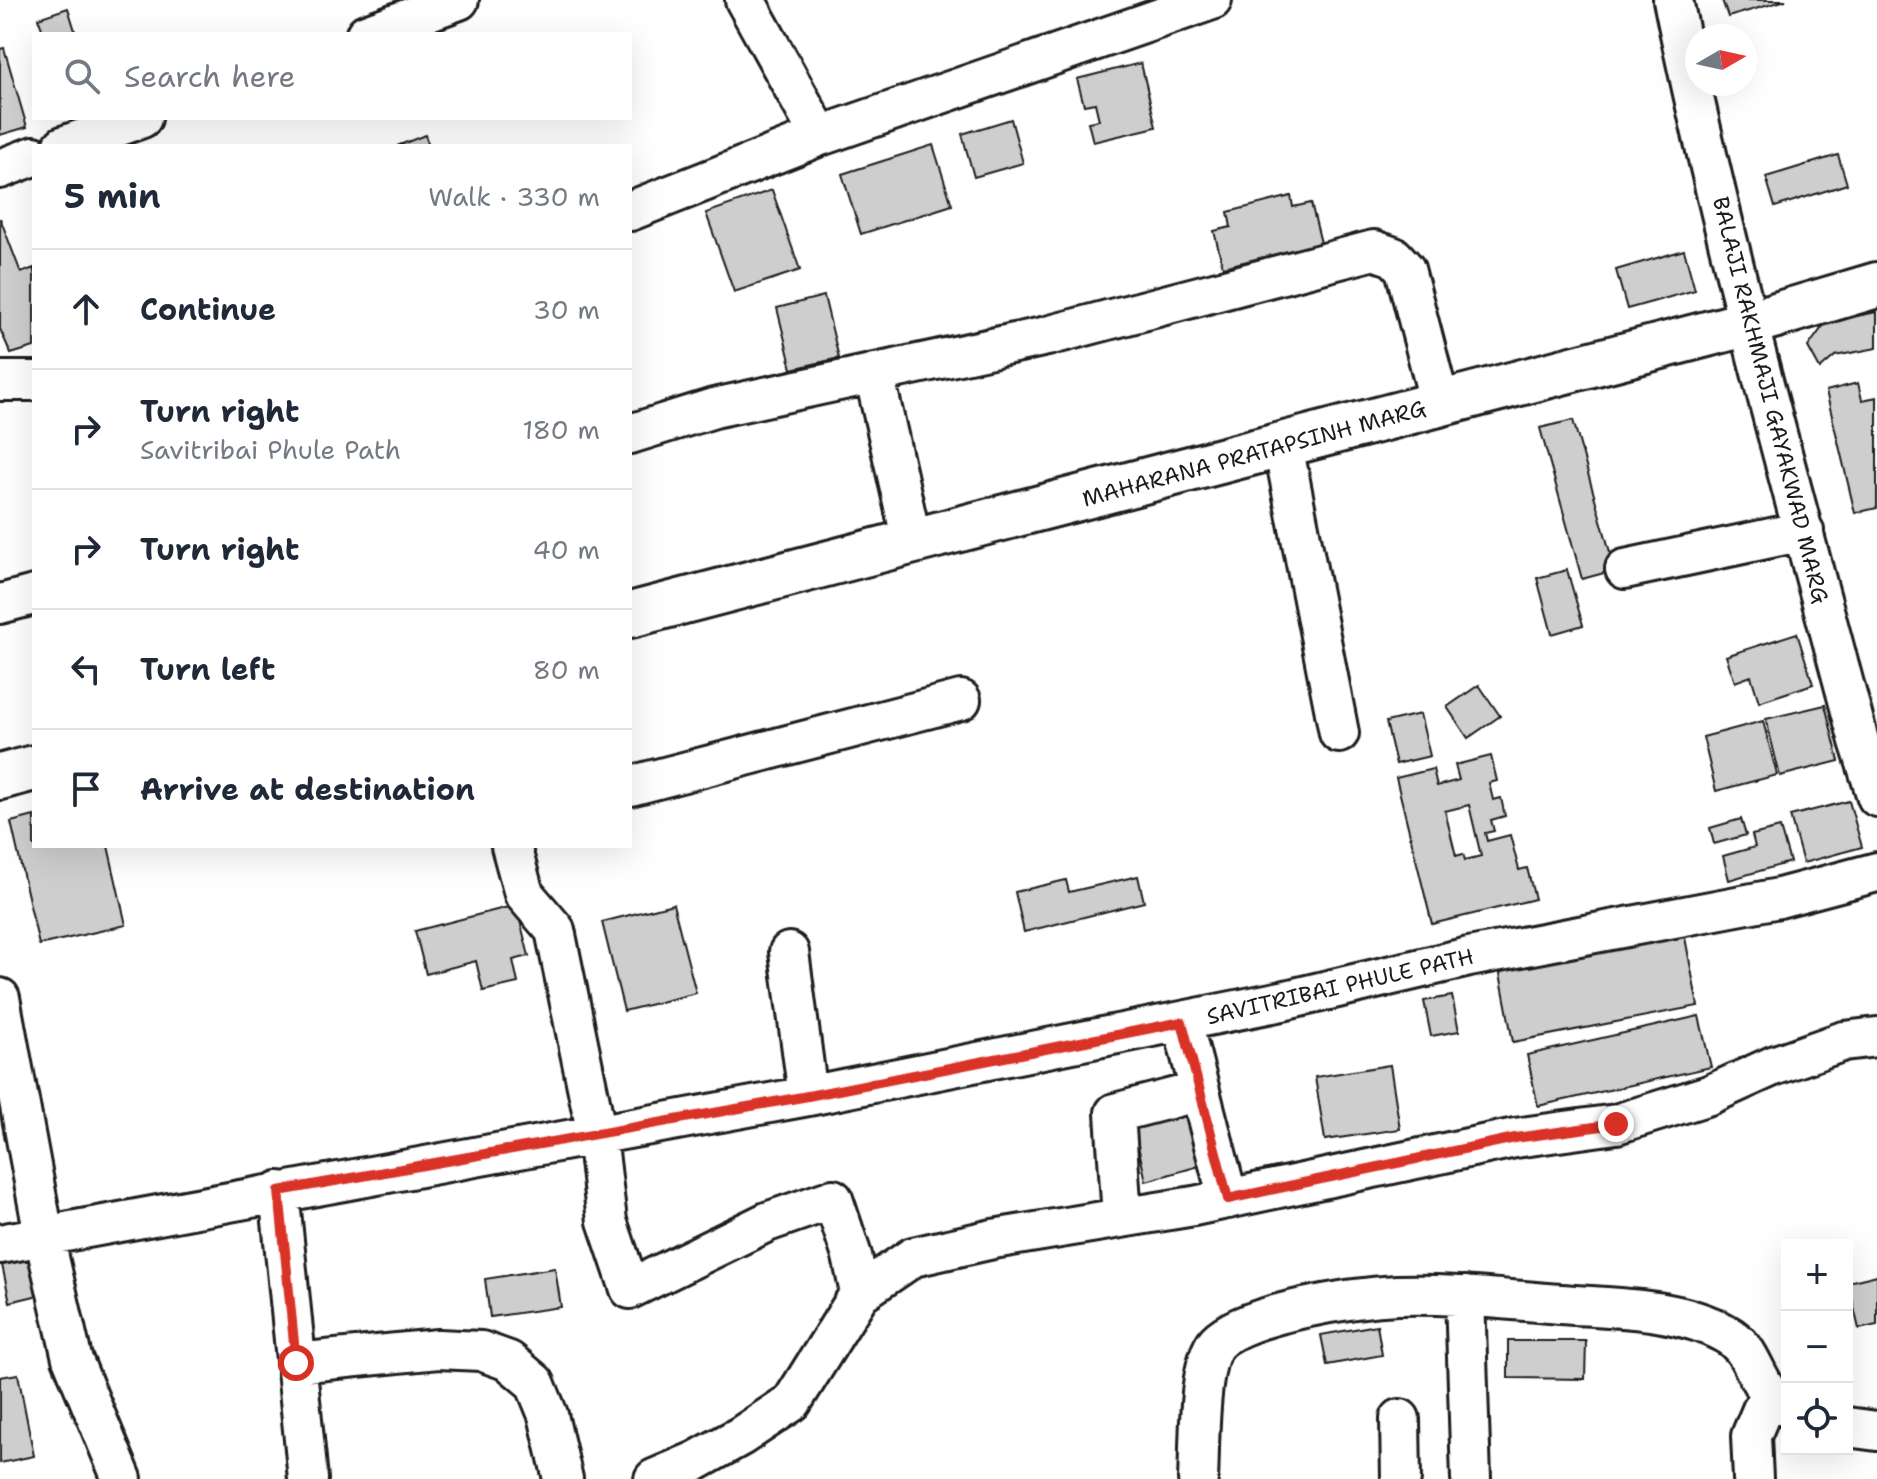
<!DOCTYPE html>
<meta charset="utf-8">
<style>
body{margin:0;font-family:"Shantell Sans",sans-serif;background:#f2f2f3;color:#1f2937}
.controls{position:absolute;right:24px;bottom:24px;display:grid;overflow:hidden;border-radius:0px;box-shadow:0 8px 32px #0002}
.controls button{width:72px;height:72px;display:grid;place-items:center;padding:0;border:0;border-bottom:2px solid #e0e1e3;background:#fff;color:#1f2937;font:40px sans-serif}
.compass{position:absolute;left:1685px;top:24px;width:72px;height:72px;border-radius:50%;background:#fff;box-shadow:0 8px 32px #0002;rotate:81deg}
.stop{position:absolute;width:24px;height:24px;margin:-18px;border:6px solid #d93025;border-radius:50%;background:#fff}
.stop.end{background:#d93025;border-color:#fff;box-shadow:0 2px 8px #0008}
.list{margin:0;padding:0;list-style:none}
h2{display:flex;justify-content:space-between;align-items:center;height:104px;margin:0;padding:0 32px;font-size:34px}
h2 small{font-size:26px;font-weight:400;color:#747a83}
.list li{display:grid;grid-template-columns:52px 1fr auto;gap:24px;align-items:center;box-sizing:border-box;height:120px;padding:0 32px;border-top:2px solid #e0e1e3}
.list b{display:block;font-size:30px;white-space:nowrap}
.list p{margin:0;font-size:26px;white-space:nowrap;color:#747a83}
.list em{font-size:26px;font-style:normal;color:#747a83}
.icon{flex:none;width:44px;height:44px;fill:none;stroke:currentColor;stroke-width:2;stroke-linecap:round;stroke-linejoin:round}
.map{position:relative;flex:none;width:1877px;height:1479px;overflow:hidden}
.search{position:absolute;background:#fff;box-shadow:0 8px 32px #0002;left:32px;top:32px;width:600px;height:88px;display:flex;align-items:center;gap:20px;box-sizing:border-box;padding:0 28px;border-radius:0px;color:#747a83;font-size:30px}
.panel{position:absolute;background:#fff;box-shadow:0 8px 32px #0002;left:32px;top:144px;width:600px;height:704px;border-radius:0px}
.map>svg:first-child{display:block}
</style>
<div class="map">
<svg width="1877" height="1479" viewBox="0 0 1877 1479">
<rect width="100%" height="100%" fill="#fff"/>
<filter id="ink" filterUnits="userSpaceOnUse"><feTurbulence type="fractalNoise" baseFrequency=".0125" numOctaves="2"/><feDisplacementMap in="SourceGraphic" scale="16" xChannelSelector="R" yChannelSelector="G"/><feConvolveMatrix kernelMatrix="1 2 1 2 8 2 1 2 1" color-interpolation-filters="sRGB"/></filter>
<g filter="url(#ink)">
<path fill="#cecece" stroke="#1c1c1c" stroke-width="2" fill-rule="evenodd" d="M1722,0H1786L1728,17Z
M68,8L76,34H44L38,18Z
M4,48L27,127L0,135V49Z
M1141,63L1156,127L1093,142L1088,122L1099,120L1095,103L1084,105L1077,79Z
M1011,119L1023,163L974,177L962,134Z
M425,135L429,146H397Z
M933,145L952,205L861,234L842,174Z
M1838,155L1847,184L1775,207L1766,177Z
M772,190L800,270L734,292L706,213Z
M1291,196L1293,207L1311,203L1321,243L1223,267L1214,231L1231,227L1228,212Z
M0,218L21,273L34,268V347L11,354L0,329Z
M1684,250L1695,290L1627,309L1616,270Z
M824,296L839,358L792,369L777,308Z
M1877,312V348L1835,356L1820,369L1808,347L1826,322Z
M1858,383L1862,400L1877,397V508L1855,513L1826,391Z
M1573,420L1615,570L1582,579L1540,428Z
M1567,570L1583,625L1552,634L1537,578Z
M1797,633L1813,684L1759,702L1751,676L1735,682L1726,656Z
M1479,685L1500,716L1468,738L1447,707Z
M1825,705L1839,761L1780,776L1766,719Z
M1420,714L1430,756L1396,764L1386,722Z
M1763,721L1777,775L1716,791L1703,737Z
M1491,756L1497,781L1489,783L1493,800L1501,798L1505,816L1491,820L1494,831L1485,833L1487,841L1510,835L1519,870L1527,868L1535,899L1432,924L1396,778L1433,769L1437,786L1459,780L1455,765ZM1469,805L1481,856L1465,860L1463,854L1456,856L1445,811Z
M1849,801L1862,847L1803,863L1790,816Z
M34,816V846H108L126,925L39,945L11,822Z
M1741,819L1746,835L1714,844L1710,828Z
M1780,828L1790,862L1729,880L1723,856L1755,847L1752,835Z
M1138,876L1144,902L1024,932L1015,892L1066,880L1069,892Z
M673,904L696,993L624,1011L602,922Z
M516,905L529,956L513,960L518,983L483,991L476,961L426,974L415,931Z
M1684,932L1698,1006L1513,1042L1499,968Z
M1452,996L1459,1031L1431,1036L1424,1001Z
M1699,1016L1711,1067L1538,1106L1527,1055Z
M1390,1065L1400,1129L1325,1140L1315,1077Z
M1197,1109L1210,1163L1146,1181L1133,1124Z
M42,1257L51,1292L10,1302L2,1265Z
M555,1268L561,1307L490,1317L485,1279Z
M1877,1275V1325L1859,1329L1848,1282Z
M1377,1325L1382,1355L1327,1365L1321,1335Z
M1508,1341H1586L1585,1379L1508,1378Z
M18,1374L34,1456L0,1463V1377Z"/>
<g fill="none" stroke-linecap="round" stroke-linejoin="round">
<defs>
<path id="minor" d="M745,0L820,136
M1673,0C1724,249 1794,495 1859,741L1877,797
M366,34L459,0
M63,146L142,118
M0,169L34,156
M630,211L820,136L1212,0
M874,373L912,542
M0,381H34
M630,434L714,408L1047,336L1374,250L1394,257L1405,269L1440,404
M1283,445L1339,733
M1625,569L1804,531
M0,604L34,595
M630,786L961,700
M511,846L524,894L555,930L597,1135L607,1221L630,1289L767,1222L833,1199L852,1256L860,1293
M789,952L808,1096
M0,998L44,1236L72,1358L122,1479
M1182,1022L1228,1199
M279,1191L308,1479
M1122,1217L1115,1113L1200,1091
M0,1244L808,1096L1282,1001L1469,957L1779,898L1877,872
M1465,1296L1471,1479
M296,1363L438,1349L481,1351L509,1361L535,1383L548,1415L563,1479
M1400,1419L1401,1479
M1847,1427L1877,1431
M654,1479L696,1461L741,1436L792,1402L860,1293L913,1257L993,1239L1194,1206L1515,1138L1616,1124L1709,1095L1773,1066L1844,1041L1877,1037
M1198,1479C1200,1448 1197,1364 1217,1342C1245,1313 1356,1297 1397,1295C1452,1293 1506,1300 1560,1304C1615,1308 1677,1307 1726,1334C1750,1347 1753,1372 1768,1392C1773,1398 1781,1403 1787,1407
M1753,1479L1751,1436L1769,1393"/>
<path id="tertiary" d="M630,615L1749,323L1877,285
M0,777L34,768"/>
</defs>
<use href="#minor" stroke="#1c1c1c" stroke-width="44"/>
<use href="#tertiary" stroke="#1c1c1c" stroke-width="50"/>
<use href="#minor" stroke="#fff" stroke-width="38"/>
<use href="#tertiary" stroke="#fff" stroke-width="44"/>
</g>
</g>
<g fill="none" stroke-linecap="round" stroke-linejoin="round" filter="url(#ink)">
<path stroke="#d93025" stroke-width="10" d="M296,1363L279,1191L808,1096L1182,1022L1228,1199L1515,1138L1616,1124"/>
</g>
<g text-anchor="middle" stroke-width="7" stroke-linejoin="round" paint-order="stroke">
<g font-size="22" fill="#1c1c1c" stroke="#fff">
<text transform="translate(1771 400) rotate(76)" y="8">BALAJI RAKHMAJI GAYAKWAD MARG</text>
<text transform="translate(1254 453) rotate(-15)" y="8">MAHARANA PRATAPSINH MARG</text>
<text transform="translate(1340 986) rotate(-13)" y="8">SAVITRIBAI PHULE PATH</text>
</g>
</g>
</svg>
<div class="controls">
<button>+</button>
<button>−</button>
<button><svg class="icon" aria-label="locate" viewBox="0 0 24 24"><circle cx="12" cy="12" r="6"/><path d="M12 2v4M12 18v4M2 12h4M18 12h4"/></svg></button>
</div>
<svg class="compass" viewBox="-18 -18 36 36"><path d="M0-13l5 13h-10z" fill="#e53935"/><path d="M0 13l5-13h-10z" fill="#747a83"/></svg>
<div class="stop" style="left:296px;top:1363px"></div>
<div class="stop end" style="left:1616px;top:1124px"></div>
<div class="search"><svg class="icon" aria-label="search" viewBox="0 0 24 24"><circle cx="10" cy="10" r="6"/><path d="M15 15l6 6"/></svg>Search here</div>
<section class="panel">
<h2>5 min<small>Walk · 330 m</small></h2>
<ul class="list">
<li><svg class="icon" aria-label="ahead" viewBox="0 0 24 24"><path d="M12 20V5M6 11l6-6 6 6"/></svg><div><b>Continue</b></div><em>30 m</em></li>
<li><svg class="icon" aria-label="right" viewBox="0 0 24 24"><path d="M7 20v-9h11M14 6l5 5-5 5"/></svg><div><b>Turn right</b><p>Savitribai Phule Path</p></div><em>180 m</em></li>
<li><svg class="icon" aria-label="right" viewBox="0 0 24 24"><path d="M7 20v-9h11M14 6l5 5-5 5"/></svg><div><b>Turn right</b></div><em>40 m</em></li>
<li><svg class="icon" aria-label="left" viewBox="0 0 24 24"><path d="M17 20v-9H6M10 6l-5 5 5 5"/></svg><div><b>Turn left</b></div><em>80 m</em></li>
<li><svg class="icon" aria-label="arrive" viewBox="0 0 24 24"><path d="M6 21V4h12l-3 4 3 4H6"/></svg><div><b>Arrive at destination</b></div></li>
</ul>
</section>
</div>
